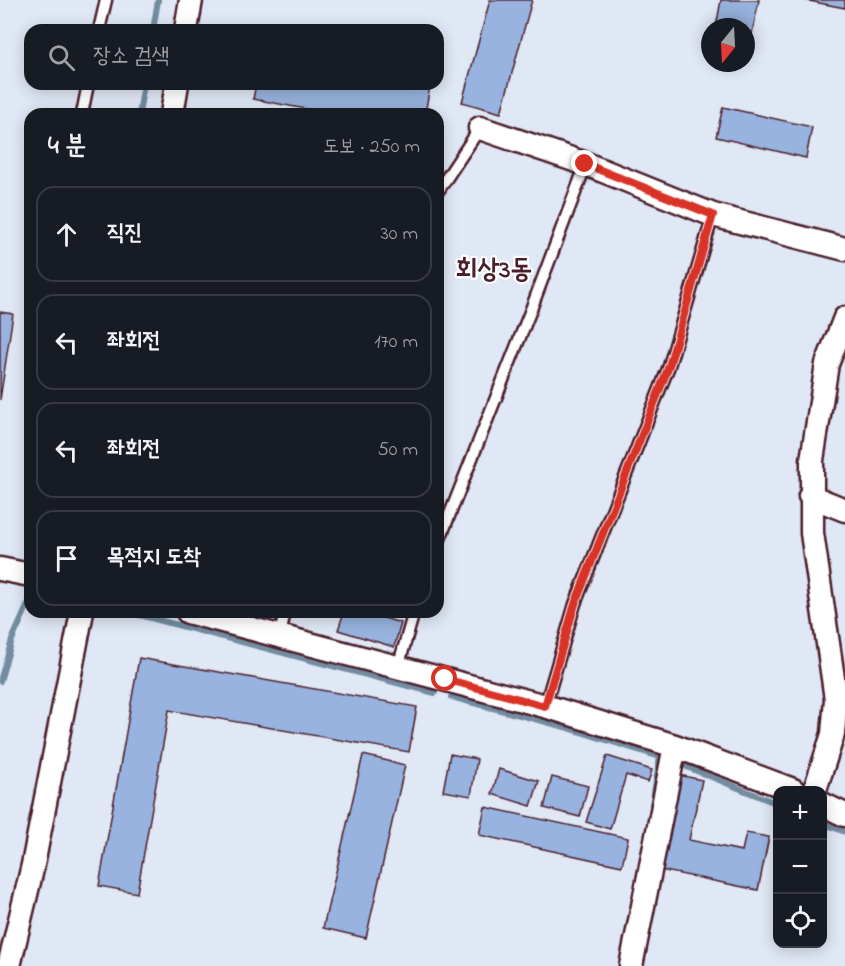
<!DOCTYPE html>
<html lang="ko">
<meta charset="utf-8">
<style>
body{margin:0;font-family:"Indie Flower","Poor Story",sans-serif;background:#20242c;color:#f1f3f6}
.controls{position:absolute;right:18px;bottom:18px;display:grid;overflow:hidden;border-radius:12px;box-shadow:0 3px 15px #0003}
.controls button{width:54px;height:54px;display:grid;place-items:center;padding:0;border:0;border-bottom:2px solid #363941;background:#171b24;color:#f1f3f6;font:30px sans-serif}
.compass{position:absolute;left:701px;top:18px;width:54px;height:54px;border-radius:50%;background:#171b24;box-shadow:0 3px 15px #0003;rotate:198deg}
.stop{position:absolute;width:18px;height:18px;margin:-14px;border:4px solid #d93025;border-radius:50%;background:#fff}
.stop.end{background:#d93025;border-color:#fff;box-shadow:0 2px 6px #0008}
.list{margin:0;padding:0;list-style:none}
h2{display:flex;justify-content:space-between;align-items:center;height:78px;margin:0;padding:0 24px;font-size:26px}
h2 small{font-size:20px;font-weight:400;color:#9ea1a6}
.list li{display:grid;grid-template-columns:39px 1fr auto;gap:18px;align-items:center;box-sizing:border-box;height:96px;margin:0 12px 12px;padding:0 12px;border:2px solid #363941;border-radius:18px}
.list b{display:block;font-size:22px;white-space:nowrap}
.list em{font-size:20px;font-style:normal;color:#9ea1a6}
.icon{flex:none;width:33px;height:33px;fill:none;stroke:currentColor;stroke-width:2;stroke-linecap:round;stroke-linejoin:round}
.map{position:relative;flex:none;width:845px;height:966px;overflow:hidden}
.search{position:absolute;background:#171b24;box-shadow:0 3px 15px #0003;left:24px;top:24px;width:420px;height:66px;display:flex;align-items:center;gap:15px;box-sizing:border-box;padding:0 21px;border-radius:18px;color:#9ea1a6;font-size:22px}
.panel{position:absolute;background:#171b24;box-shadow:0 3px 15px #0003;left:24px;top:108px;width:420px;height:510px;border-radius:18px}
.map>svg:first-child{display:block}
</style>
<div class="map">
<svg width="845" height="966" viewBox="0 0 845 966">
<rect width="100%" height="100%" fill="#e0e8f5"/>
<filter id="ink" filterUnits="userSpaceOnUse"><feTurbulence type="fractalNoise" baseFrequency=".0167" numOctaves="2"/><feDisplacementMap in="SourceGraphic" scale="12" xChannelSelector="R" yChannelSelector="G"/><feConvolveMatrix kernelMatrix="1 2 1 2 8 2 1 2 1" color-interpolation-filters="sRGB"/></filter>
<g filter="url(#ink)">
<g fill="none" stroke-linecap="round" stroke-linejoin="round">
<path stroke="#728ca0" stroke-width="6" d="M153,30L158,0
M139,114L144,84
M128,612L435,693
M0,681L12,640L30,600
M451,697L565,727L660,757L652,805
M687,767L778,804
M822,823L845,832"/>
</g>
<path fill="#98b3df" stroke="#4a1f2b" stroke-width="1.5" d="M490,0H532L501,113L462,102Z
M721,0H759L749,48L746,47V27H716Z
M804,0H845V8Z
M256,84H421L430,86L425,114H332L253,99Z
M723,107L812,127L806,158L716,137Z
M0,312L13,314L0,400Z
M344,612H363L401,623L394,647L338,630Z
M139,658L417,707L409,752L169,710L137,893L99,886Z
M450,754L477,759L471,796L443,791Z
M363,755L405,765L366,938L323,928Z
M607,756L652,770L648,782L626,775L610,829L586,822Z
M499,769L539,781L531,806L492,794Z
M679,775L702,780L689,840L742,851L746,833L769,837L758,890L660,870Z
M552,777L588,786L580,817L544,808Z
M485,807L628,838L622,866L479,835Z"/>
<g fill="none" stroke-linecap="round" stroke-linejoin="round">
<defs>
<path id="lane" d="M99,30L106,0
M82,114L88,84
M438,191L480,128
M438,544L530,312L586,164
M280,635L285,612
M398,667L414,612
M545,706L575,604L669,366L713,215"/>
<path id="street" d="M186,30L191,0
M172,114L177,84
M480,128L586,164L713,215L845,249
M810,496L845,510
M0,569L30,575
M188,612L545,706L675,746L793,790
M815,790L833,734L836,699L812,533V460L827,364L845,318
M822,804L845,815
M9,966L33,865L82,612
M631,966L675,746"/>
</defs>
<use href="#lane" stroke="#4a1f2b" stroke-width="15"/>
<use href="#street" stroke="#4a1f2b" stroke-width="27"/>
<use href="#lane" stroke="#fff" stroke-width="10"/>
<use href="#street" stroke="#fff" stroke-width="22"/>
</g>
</g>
<g fill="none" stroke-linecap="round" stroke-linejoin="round" filter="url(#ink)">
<path stroke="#d93025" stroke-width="8" d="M445,679L545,706L575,604L669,366L713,215L585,164"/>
</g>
<g text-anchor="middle" stroke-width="4.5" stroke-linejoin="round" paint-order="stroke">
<g font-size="27" font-weight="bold" fill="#4a1f2b" stroke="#fff">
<text x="494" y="277">회상3동</text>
</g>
</g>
</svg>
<div class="controls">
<button>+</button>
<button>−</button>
<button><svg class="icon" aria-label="locate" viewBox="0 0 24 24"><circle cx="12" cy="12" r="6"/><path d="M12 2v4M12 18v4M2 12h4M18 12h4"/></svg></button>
</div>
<svg class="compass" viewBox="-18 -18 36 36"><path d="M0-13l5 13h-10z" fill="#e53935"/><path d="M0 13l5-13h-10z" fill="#9ea1a6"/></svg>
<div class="stop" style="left:445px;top:679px"></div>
<div class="stop end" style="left:585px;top:164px"></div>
<div class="search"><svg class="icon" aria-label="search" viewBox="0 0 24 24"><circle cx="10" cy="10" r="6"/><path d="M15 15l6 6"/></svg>장소 검색</div>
<section class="panel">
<h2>4 분<small>도보 · 250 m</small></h2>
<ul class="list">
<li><svg class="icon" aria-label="ahead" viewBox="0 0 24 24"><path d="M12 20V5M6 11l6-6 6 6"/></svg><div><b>직진</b></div><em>30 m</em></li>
<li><svg class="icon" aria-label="left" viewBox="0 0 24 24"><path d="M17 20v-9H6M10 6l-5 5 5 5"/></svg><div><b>좌회전</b></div><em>170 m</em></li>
<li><svg class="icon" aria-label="left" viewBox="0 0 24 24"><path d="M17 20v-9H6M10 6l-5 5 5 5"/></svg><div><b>좌회전</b></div><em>50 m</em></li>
<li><svg class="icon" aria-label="arrive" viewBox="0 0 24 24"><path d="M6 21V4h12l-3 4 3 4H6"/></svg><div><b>목적지 도착</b></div></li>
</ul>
</section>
</div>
